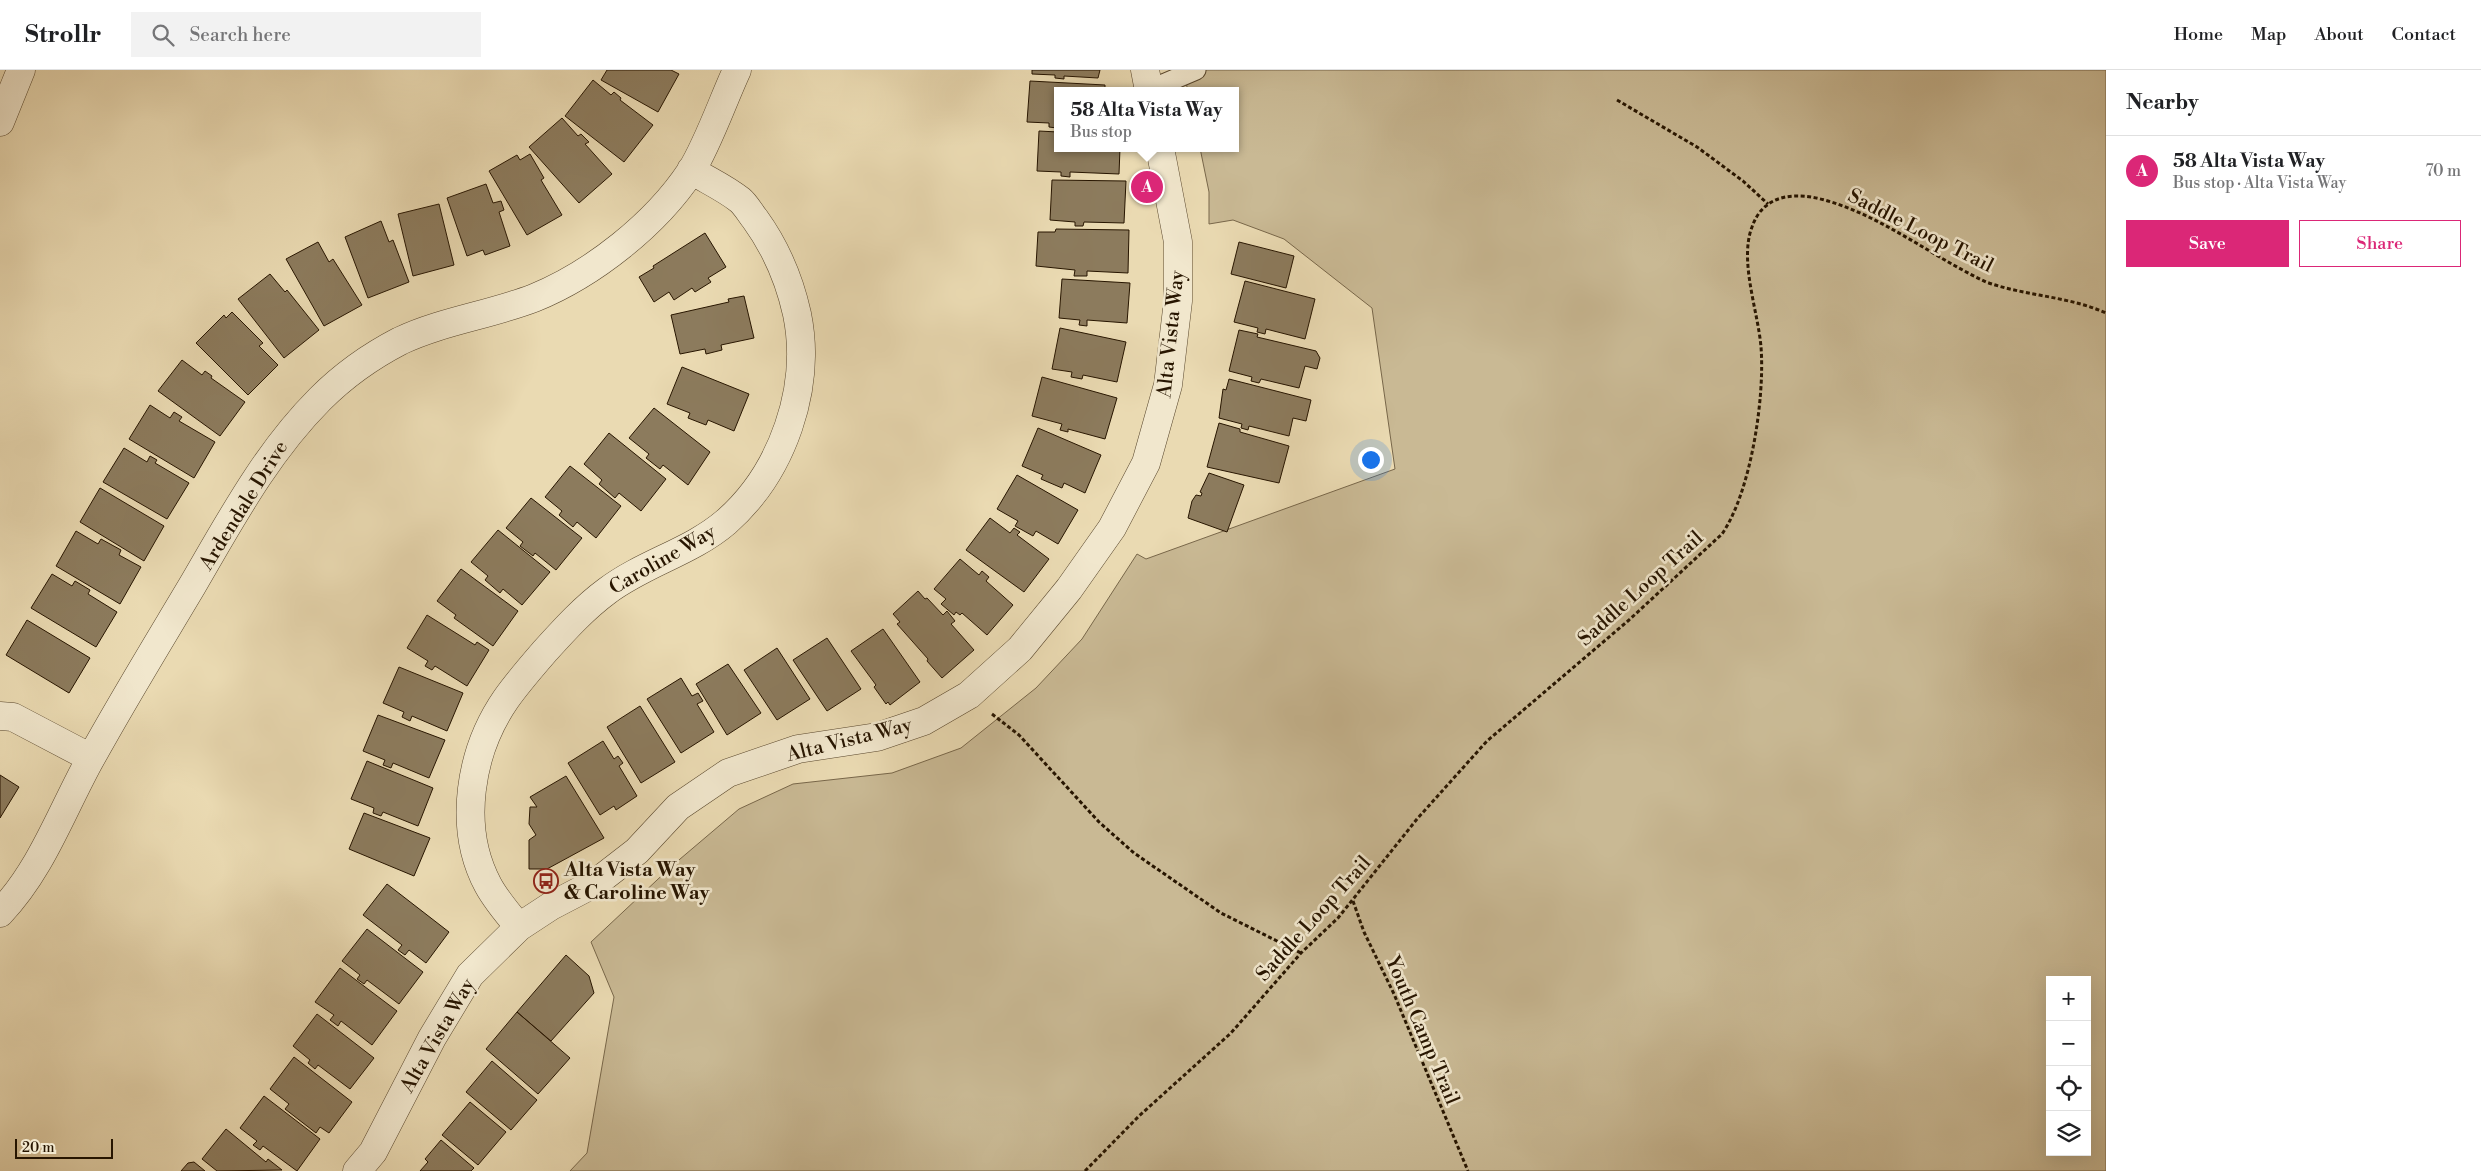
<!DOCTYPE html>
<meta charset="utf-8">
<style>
body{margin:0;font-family:"Libre Bodoni",serif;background:#f2f2f2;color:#202124}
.controls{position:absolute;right:15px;bottom:15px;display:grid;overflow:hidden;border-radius:0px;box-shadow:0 5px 20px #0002}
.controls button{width:45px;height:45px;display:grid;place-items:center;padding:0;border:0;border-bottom:1px solid #e0e0e0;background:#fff;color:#202124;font:25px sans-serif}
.scale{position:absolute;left:15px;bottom:12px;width:98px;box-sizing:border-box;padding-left:5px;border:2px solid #271500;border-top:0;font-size:14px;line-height:18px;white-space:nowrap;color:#271500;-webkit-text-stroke:4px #f1e7cd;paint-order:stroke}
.you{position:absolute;left:1370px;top:389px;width:18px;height:18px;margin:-12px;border:4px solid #fff;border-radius:50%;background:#1a73e8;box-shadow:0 0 0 8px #1a73e833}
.badge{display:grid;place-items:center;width:32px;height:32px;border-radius:50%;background:#db2777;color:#fff;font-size:16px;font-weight:700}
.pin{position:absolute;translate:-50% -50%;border:2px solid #fff;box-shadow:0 1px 5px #0006}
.popup{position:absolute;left:1054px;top:17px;width:185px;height:65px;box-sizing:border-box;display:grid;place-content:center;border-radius:0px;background:#fff;filter:drop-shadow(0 1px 4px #0005);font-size:16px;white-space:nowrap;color:#757577}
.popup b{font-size:19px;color:#202124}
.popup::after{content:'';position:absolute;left:50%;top:100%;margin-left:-10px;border:10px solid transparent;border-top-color:#fff}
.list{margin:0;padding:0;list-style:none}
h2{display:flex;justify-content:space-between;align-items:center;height:65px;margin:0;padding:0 20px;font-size:21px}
h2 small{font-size:16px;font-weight:400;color:#757577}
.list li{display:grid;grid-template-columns:32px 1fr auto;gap:15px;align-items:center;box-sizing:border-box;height:70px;padding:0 20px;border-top:1px solid #e0e0e0}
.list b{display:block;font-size:19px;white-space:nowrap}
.list p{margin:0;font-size:16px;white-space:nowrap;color:#757577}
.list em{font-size:16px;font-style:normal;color:#757577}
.actions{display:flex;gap:10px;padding:15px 20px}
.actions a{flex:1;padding:11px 0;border:1px solid #db2777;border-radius:0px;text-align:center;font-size:18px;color:#db2777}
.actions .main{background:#db2777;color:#fff}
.icon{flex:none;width:28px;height:28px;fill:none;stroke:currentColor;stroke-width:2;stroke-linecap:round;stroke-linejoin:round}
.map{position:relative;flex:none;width:2106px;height:1101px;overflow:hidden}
header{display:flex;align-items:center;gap:30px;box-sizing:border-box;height:70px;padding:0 25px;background:#fff;border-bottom:1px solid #e0e0e0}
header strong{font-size:24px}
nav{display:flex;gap:28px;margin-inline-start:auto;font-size:18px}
.search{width:350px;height:45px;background:#f2f2f2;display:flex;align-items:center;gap:12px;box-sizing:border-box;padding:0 18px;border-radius:0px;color:#757577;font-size:19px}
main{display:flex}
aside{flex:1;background:#fff}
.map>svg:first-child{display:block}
</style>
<header>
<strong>Strollr</strong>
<div class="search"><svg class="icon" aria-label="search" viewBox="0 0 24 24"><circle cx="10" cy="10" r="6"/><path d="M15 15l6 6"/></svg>Search here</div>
<nav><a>Home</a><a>Map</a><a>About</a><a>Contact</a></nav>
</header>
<main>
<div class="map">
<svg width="2106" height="1101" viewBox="0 0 2106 1101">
<rect width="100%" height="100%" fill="#eadab2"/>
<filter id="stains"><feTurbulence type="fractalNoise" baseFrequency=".004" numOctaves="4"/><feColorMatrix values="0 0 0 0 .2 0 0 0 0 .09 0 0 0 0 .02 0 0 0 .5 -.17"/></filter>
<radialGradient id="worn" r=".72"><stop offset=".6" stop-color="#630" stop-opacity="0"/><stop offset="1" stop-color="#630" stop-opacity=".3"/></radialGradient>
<path fill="#c9b994" stroke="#78674a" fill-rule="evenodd" d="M1183,0H2106V1101H570L587,1083L614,927L591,872L673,795L739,739L793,714L892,703L961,678L1036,618L1082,569L1137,484L1146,489L1395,399L1372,238L1284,169L1233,150L1209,154V122L1200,78H1236V21H1188ZM2050,910H2087V1082H2050Z"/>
<path fill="#8c7b5d" stroke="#271500" d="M607,0H671L679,4L658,42L601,10Z
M1032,0H1100L1098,8L1064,6V9L1055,8V5L1032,4Z
M593,10L611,25L614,22L621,28L620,30L653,55L624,92L565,46Z
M1030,11L1105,15V21H1058L1057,58L1049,57V53L1027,52Z
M562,48L578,66L581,64L589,72L585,74L612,104L579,133L529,77Z
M1039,61L1058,62V78H1120L1119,104L1070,102V107L1061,106V102L1037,101Z
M530,84L544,108L541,110L562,145L527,165L489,101L517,85L520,90Z
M1052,110L1126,111L1124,153L1084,152L1083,156H1075V152L1050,150Z
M486,114L493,133L501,131L504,140L499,142L510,176L485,185L483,180L467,186L447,128Z
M439,134L454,195L413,206L398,144Z
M381,151L389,172L393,170L409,212L368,228L345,167Z
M1056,159L1129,160L1128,203L1087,201V206H1074L1075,200L1036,196L1038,162H1055Z
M705,163L726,197L708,208L711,212L695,222L692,218L674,230L669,222L654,232L639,207L654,198L653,196Z
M318,172L329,192L333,189L362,235L324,256L286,189Z
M1239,172L1294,186L1286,218L1231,204Z
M270,204L285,222L287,220L319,260L284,288L238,229Z
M1062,209L1130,213L1127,253L1087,250V256L1079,255L1080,250L1059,248Z
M1245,211L1315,229L1305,269L1266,259L1265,264L1257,262L1258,258L1234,252Z
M744,226L754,268L721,275L722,280L706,284L705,279L680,284L671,245L729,232L728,229Z
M232,242L263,273L259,276L278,295L248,325L196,273L224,245L226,248Z
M1060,258L1126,272L1117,312L1083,305L1082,309L1071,307L1072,302L1052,299Z
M1239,260L1258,264L1257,267L1316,281L1320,288L1317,299L1305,296L1299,318L1261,309L1259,313L1251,311L1252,307L1229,301Z
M182,290L202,305L205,301L212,306L211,308L245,332L220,366L158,321Z
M682,297L749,324L734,361L708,350L706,355L688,348L690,343L667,334Z
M1042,307L1117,328L1105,369L1068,359V362L1060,360L1062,354L1032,346Z
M1229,309L1311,330L1306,351L1293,348L1289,366L1249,356L1248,360L1241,358L1242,354L1219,348L1223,319L1226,320Z
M150,335L170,348L174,342L182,347L179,351L215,372L194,408L129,369Z
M654,338L710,382L688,415L663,395L660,399L646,388L649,384L629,368Z
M1219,353L1240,359V362L1289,376L1279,413L1207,397Z
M1038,358L1101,385L1085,423L1064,413L1062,418L1041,409L1043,405L1022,396Z
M609,363L666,409L641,441L619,423L615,428L599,414L602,410L584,394Z
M124,378L147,392L150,386L157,390L155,393L189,413L167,449L103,412Z
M570,396L621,436L596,468L577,452L573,457L559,445L562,441L545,427Z
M1209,403L1244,415L1227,462L1188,448L1192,431L1196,425L1201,426L1202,423L1200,422Z
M1017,405L1078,440L1058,474L1036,461L1033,466L1015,456L1018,451L997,439Z
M100,418L164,456L144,491L80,452Z
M531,428L582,468L556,500L535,483L533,486L520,476L523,472L506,458Z
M990,448L1010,463L1014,458L1020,462L1017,465L1049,489L1024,522L966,480Z
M498,460L550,502L522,535L503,519L500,523L485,510L488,506L471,492Z
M76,461L98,474L101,469L121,480L119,485L141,497L120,534L56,496Z
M960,489L979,505L982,501L989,507L986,511L1013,535L987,565L962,543L960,545L956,542L954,545L941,534L946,529L934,519Z
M461,499L518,541L493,576L454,548L456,545L437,531Z
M52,504L72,516L75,511L90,520L88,524L117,542L96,577L31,538Z
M918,521L925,529L927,528L943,545L947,541L955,551L951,554L974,580L942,608L927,591L928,589L897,554L900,552L893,544Z
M427,545L475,575L477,572L489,580L467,616L435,596L432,600L425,596L428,591L407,578Z
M27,550L90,588L69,623L6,585Z
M883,559L920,612L890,635L888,632L886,634L874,617L876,615L851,581Z
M827,568L861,619L827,641L793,590Z
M777,578L810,629L777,650L744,600Z
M728,594L761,643L727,665L696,614Z
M399,597L463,623L447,661L412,646L410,651L402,647L404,642L383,633Z
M681,608L692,626L698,623L703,631L697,634L714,662L681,683L647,629Z
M640,636L675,692L641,713L607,657Z
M378,645L445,670L429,708L393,693L391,698L383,695L385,690L363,681Z
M603,671L614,689L618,686L623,693L619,696L637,726L616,740L614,736L600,745L568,693Z
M367,691L433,718L418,756L383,742L381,746L373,743L374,738L351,729Z
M0,705L19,717L0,748Z
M566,706L604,768L547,799H529V770L536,765L529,754L530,737H537L530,727Z
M364,743L430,768L414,806L349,779Z
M387,814L449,862L426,893L409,880L405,885L398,880L402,875L363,845Z
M367,859L423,902L399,934L367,910L364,914L357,909L360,905L342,891Z
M566,885L589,906L594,923L551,971L517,942Z
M340,898L397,941L372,975L341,951L338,956L330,950L334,945L315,932Z
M517,942L570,988L538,1024L486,979Z
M317,944L374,988L350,1019L318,995L315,999L308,993L310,990L293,976Z
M294,987L352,1032L329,1063L320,1057L316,1063L285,1039L289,1034L270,1019Z
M492,991L537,1030L511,1060L466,1022Z
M264,1026L320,1069L297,1101L263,1076L260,1080L253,1075L257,1071L240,1058Z
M470,1032L506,1062L478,1095L442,1065Z
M226,1059L266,1092L268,1089L282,1100L217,1101L202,1089Z
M441,1070L474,1098L471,1101H420L428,1092L425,1089Z
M194,1092L205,1101H181L188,1093Z"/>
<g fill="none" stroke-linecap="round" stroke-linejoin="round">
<defs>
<path id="service" d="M1149,20L1196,0"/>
<path id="minor" d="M1145,0L1149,21
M0,646L13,647L91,688
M0,843C42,799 62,740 91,688C123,630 158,573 192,516C230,451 266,383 320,329C343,306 371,286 400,271C442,251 490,245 534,228C593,204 656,154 691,101C708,74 723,30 737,0
M519,857C508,844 496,830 488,815C457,757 470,681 506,629C518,612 532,596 545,581C565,559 584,538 607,521C644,493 691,482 726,452C783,402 812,317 797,244C789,208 776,178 755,149C750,143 746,135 740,130C725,118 707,110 691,100
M357,1101L373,1082L432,968L470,905L519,857L551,836L597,812L637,781L678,737L728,703L798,679L877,667L924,651L969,625L1020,579L1069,519L1112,458L1146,393L1168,315L1178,231V172L1160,78"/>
<path id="tertiary" d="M0,52L21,0"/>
</defs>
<use href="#service" stroke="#58462c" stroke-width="21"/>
<use href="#minor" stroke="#58462c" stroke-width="29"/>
<use href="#tertiary" stroke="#58462c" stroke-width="29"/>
<path stroke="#271500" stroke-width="3" stroke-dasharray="4 2.5" stroke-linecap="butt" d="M1617,30L1697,77L1743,111L1768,134
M992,644L1019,665L1099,752L1134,783L1221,843L1301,883
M1353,831L1364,862L1394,924L1468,1101
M1085,1101L1139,1046L1231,963L1301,883L1338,848L1417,749L1487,671L1629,550L1722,464C1751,422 1765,327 1761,277C1758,241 1739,191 1752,157C1764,122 1798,122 1828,131C1885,148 1933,187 1986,212C2025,226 2068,226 2106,243"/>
<use href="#service" stroke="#f1e7cd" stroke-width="19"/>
<use href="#minor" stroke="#f1e7cd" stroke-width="28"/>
<use href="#tertiary" stroke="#f1e7cd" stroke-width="28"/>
</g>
<defs>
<symbol id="bus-ring" viewBox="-11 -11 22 22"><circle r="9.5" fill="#f1e7cd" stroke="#8f2418" stroke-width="1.5"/><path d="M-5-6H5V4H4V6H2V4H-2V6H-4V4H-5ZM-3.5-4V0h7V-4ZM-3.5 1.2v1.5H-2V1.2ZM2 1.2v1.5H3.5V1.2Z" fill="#8f2418"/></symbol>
</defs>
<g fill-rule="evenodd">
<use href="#bus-ring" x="532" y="797" width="28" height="28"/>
</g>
<g text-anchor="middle" stroke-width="5" stroke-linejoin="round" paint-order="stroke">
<g font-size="20" fill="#271500" stroke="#f1e7cd">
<text transform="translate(1921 160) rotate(27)" y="7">Saddle Loop Trail</text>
<text transform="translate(1170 264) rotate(-84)" y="7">Alta Vista Way</text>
<text transform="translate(243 435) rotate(-58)" y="7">Ardendale Drive</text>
<text transform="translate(662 489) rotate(-30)" y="7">Caroline Way</text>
<text transform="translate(1640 518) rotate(-42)" y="7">Saddle Loop Trail</text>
<text transform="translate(849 669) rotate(-14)" y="7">Alta Vista Way</text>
<text transform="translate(1313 848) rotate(-48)" y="7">Saddle Loop Trail</text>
<text transform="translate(1423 960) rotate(67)" y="7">Youth Camp Trail</text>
<text transform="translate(437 965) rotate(-60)" y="7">Alta Vista Way</text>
</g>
<g font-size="20" font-weight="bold" fill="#271500" stroke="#f1e7cd" text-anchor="start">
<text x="564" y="806">Alta Vista Way<tspan x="564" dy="23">&amp; Caroline Way</tspan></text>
</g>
</g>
<rect width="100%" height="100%" filter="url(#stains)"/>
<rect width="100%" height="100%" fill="url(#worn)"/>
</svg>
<div class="controls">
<button>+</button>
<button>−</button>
<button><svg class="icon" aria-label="locate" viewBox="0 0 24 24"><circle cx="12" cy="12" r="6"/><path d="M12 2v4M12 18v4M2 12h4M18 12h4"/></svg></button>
<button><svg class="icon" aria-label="layers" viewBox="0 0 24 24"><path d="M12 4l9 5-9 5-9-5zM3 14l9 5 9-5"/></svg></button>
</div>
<div class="scale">20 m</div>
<div class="you"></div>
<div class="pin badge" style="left:1147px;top:117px">A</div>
<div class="popup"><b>58 Alta Vista Way</b>Bus stop</div>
</div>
<aside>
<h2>Nearby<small></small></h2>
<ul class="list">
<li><span class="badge">A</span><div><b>58 Alta Vista Way</b><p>Bus stop · Alta Vista Way</p></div><em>70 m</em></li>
</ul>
<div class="actions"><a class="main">Save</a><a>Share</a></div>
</aside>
</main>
